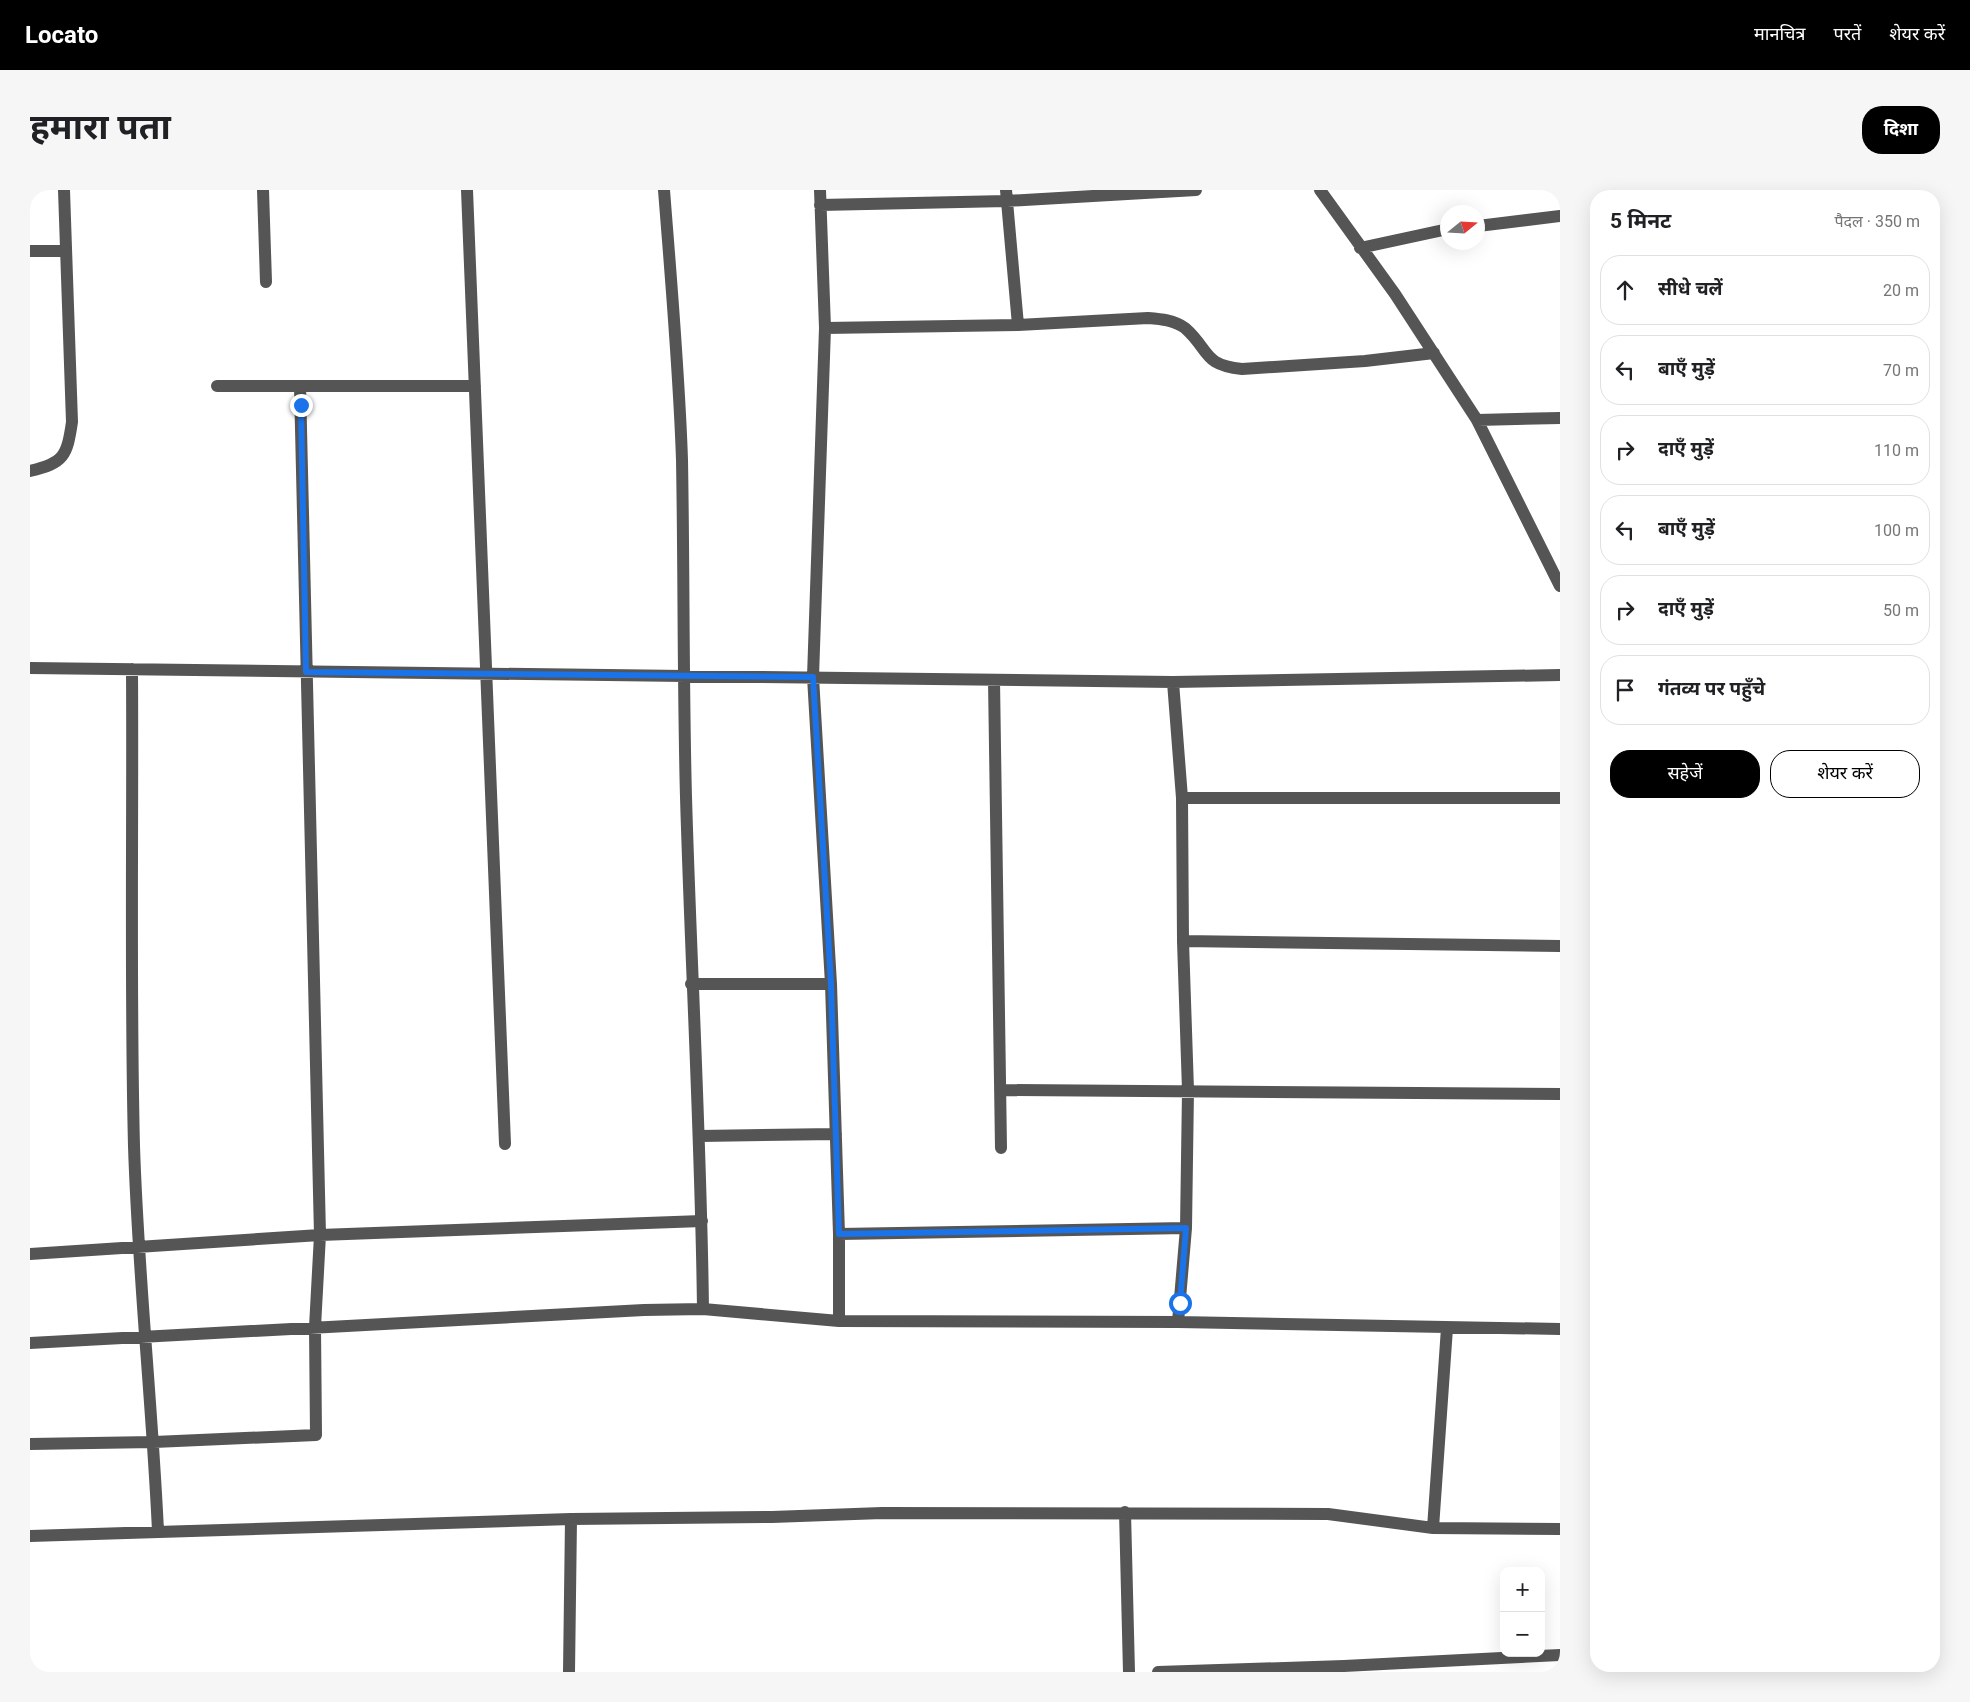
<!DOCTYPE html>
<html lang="hi">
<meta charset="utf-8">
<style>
body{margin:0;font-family:Roboto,"Noto Sans Devanagari",sans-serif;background:#f6f6f6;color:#202124}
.controls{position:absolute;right:15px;bottom:15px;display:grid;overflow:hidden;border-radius:10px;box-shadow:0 5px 20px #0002}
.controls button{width:45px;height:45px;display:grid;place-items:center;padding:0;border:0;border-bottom:1px solid #e0e0e0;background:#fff;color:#202124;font:25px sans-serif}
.compass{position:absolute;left:1410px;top:15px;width:45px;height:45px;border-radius:50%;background:#fff;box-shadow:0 5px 20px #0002;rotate:72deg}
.stop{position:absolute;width:15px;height:15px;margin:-11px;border:4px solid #1a73e8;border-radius:50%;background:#fff}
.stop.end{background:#1a73e8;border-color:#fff;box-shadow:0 1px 5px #0008}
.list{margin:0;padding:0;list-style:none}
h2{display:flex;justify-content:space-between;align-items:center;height:65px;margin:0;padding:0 20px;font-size:21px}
h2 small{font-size:16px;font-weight:400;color:#757577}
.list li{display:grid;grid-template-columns:32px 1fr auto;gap:15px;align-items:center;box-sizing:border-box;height:70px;margin:0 10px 10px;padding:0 10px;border:1px solid #e0e0e0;border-radius:20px}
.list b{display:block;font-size:19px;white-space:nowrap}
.list em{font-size:16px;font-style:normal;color:#757577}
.actions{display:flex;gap:10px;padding:15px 20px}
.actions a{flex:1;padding:11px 0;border:1px solid #000;border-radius:20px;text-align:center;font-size:18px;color:#000}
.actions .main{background:#000;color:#fff}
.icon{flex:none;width:28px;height:28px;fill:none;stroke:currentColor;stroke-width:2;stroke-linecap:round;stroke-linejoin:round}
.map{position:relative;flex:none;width:1530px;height:1482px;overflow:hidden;border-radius:20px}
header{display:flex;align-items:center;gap:30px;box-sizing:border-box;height:70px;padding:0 25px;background:#000;color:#fff}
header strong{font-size:24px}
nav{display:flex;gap:28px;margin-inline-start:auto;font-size:18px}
.intro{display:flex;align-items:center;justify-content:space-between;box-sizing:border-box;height:120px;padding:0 30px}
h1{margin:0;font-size:35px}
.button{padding:12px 22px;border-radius:20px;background:#000;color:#fff;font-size:18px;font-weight:700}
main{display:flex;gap:30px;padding:0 30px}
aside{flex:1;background:#fff;border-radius:20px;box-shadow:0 5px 20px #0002}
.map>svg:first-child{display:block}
</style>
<header>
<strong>Locato</strong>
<nav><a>मानचित्र</a><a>परतें</a><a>शेयर करें</a></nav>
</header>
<div class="intro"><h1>हमारा पता</h1><a class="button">दिशा</a></div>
<main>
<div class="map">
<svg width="1530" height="1482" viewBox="0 0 1530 1482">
<rect width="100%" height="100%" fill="#fff"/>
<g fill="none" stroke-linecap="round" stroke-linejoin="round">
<path stroke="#555" stroke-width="12" d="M233,0L236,92
M437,0L475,954
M634,0C641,90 649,180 652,270C654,382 653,495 656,607C661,778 671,949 673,1119
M790,0L795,138L783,487L801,794L809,1044V1131
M976,0L988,135
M1290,0L1365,104L1447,230L1530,396
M790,15L977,11L1166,0
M1448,36L1530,26
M1330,58L1418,39
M0,61H35
M795,138L988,135L1118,128C1131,129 1144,130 1155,138C1180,160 1172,175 1212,179L1335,171L1404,163
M187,196H445
M1447,230L1530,228
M0,281C34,273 37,266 42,232L34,0
M0,478L1143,492L1530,485
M102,479C103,638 100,797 104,956C108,1084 122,1212 128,1341
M964,490L971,958
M1143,492L1152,608L1153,751L1158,900L1156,1038L1148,1132
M1152,608H1530
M1153,751L1530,756
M661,794H801
M970,900L1530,904
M670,946L806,944
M809,1044L1156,1038
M0,1064L290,1045L672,1031
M0,1153L614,1120L673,1119L809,1131L1148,1132L1530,1139
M0,1254L124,1252L286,1245L285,1137L290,1045L270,196
M1095,1322L1099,1482
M1403,1338L1417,1138
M0,1346L541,1329L742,1327L852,1323L1298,1324L1403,1338L1530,1339
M539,1482L541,1329
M1128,1482L1314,1476L1530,1465"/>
</g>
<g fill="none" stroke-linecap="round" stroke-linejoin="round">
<path stroke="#1a73e8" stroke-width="6" d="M271,215L276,482L783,487L801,794L809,1044L1156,1038L1150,1113"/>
</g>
</svg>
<div class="controls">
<button>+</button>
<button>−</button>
</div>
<svg class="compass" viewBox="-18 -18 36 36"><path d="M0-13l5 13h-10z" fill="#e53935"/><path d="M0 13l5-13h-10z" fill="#757577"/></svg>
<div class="stop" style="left:1150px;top:1113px"></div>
<div class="stop end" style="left:271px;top:215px"></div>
</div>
<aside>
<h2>5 मिनट<small>पैदल · 350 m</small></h2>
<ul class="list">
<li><svg class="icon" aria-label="ahead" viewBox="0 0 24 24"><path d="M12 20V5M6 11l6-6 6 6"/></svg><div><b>सीधे चलें</b></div><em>20 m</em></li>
<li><svg class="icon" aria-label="left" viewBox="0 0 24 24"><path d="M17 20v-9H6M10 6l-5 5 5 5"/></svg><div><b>बाएँ मुड़ें</b></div><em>70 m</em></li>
<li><svg class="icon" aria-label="right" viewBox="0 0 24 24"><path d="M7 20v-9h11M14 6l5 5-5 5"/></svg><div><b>दाएँ मुड़ें</b></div><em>110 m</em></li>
<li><svg class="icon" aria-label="left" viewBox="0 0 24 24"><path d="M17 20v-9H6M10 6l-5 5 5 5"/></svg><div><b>बाएँ मुड़ें</b></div><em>100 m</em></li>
<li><svg class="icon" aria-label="right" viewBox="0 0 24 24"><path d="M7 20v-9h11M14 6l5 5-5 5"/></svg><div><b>दाएँ मुड़ें</b></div><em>50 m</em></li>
<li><svg class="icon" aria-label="arrive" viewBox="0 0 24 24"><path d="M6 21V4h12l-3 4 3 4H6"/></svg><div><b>गंतव्य पर पहुँचे</b></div></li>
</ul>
<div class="actions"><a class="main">सहेजें</a><a>शेयर करें</a></div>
</aside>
</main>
